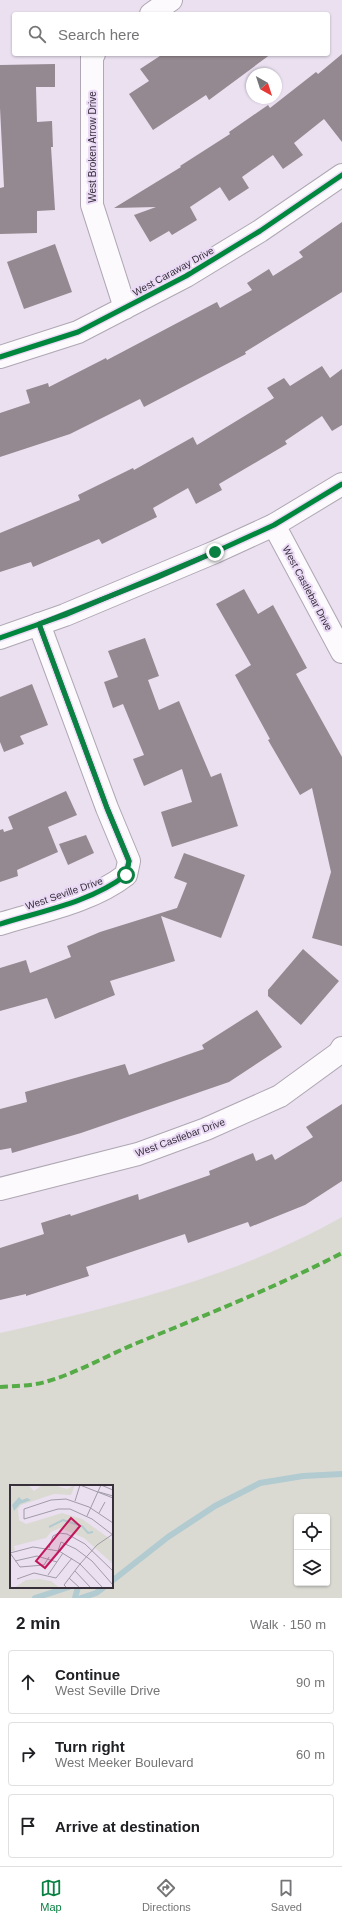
<!DOCTYPE html>
<meta charset="utf-8">
<style>
body{margin:0;font-family:Arial,sans-serif;background:#f6f6f6;color:#202124}
.controls{position:absolute;right:12px;bottom:12px;display:grid;overflow:hidden;border-radius:4px;box-shadow:0 1px 3px #0004}
.controls button{width:36px;height:36px;display:grid;place-items:center;padding:0;border:0;border-bottom:1px solid #e0e0e0;background:#fff;color:#202124;font:20px sans-serif}
.compass{position:absolute;left:246px;top:68px;width:36px;height:36px;border-radius:50%;background:#fff;box-shadow:0 1px 3px #0004;rotate:141deg}
.stop{position:absolute;width:12px;height:12px;margin:-9px;border:3px solid #0b8043;border-radius:50%;background:#fff}
.stop.end{background:#0b8043;border-color:#fff;box-shadow:0 1px 4px #0008}
.list{margin:0;padding:0;list-style:none}
h2{display:flex;justify-content:space-between;align-items:center;height:52px;margin:0;padding:0 16px;font-size:17px}
h2 small{font-size:13px;font-weight:400;color:#757577}
.list li{display:grid;grid-template-columns:26px 1fr auto;gap:12px;align-items:center;box-sizing:border-box;height:64px;margin:0 8px 8px;padding:0 8px;border:1px solid #e0e0e0;border-radius:4px}
.list b{display:block;font-size:15px;white-space:nowrap}
.list p{margin:0;font-size:13px;white-space:nowrap;color:#757577}
.list em{font-size:13px;font-style:normal;color:#757577}
.icon{flex:none;width:22px;height:22px;fill:none;stroke:currentColor;stroke-width:2;stroke-linecap:round;stroke-linejoin:round}
.map{position:relative;flex:none;width:342px;height:1598px;overflow:hidden}
.search{position:absolute;background:#fff;box-shadow:0 1px 3px #0004;left:12px;right:12px;top:12px;height:44px;display:flex;align-items:center;gap:10px;box-sizing:border-box;padding:0 14px;border-radius:4px;color:#757577;font-size:15px}
.sheet{height:268px;background:#fff}
nav{display:flex;justify-content:space-around;align-items:center;box-sizing:border-box;height:56px;border-top:1px solid #e0e0e0;background:#fff;font-size:11px;color:#757577}
nav a{display:grid;justify-items:center;gap:2px}
nav .on{color:#0b8043}
.map>svg:first-child{display:block}
</style>
<div class="map">
<svg width="342" height="1598" viewBox="0 0 342 1598">
<rect width="100%" height="100%" fill="#eae0f0"/>
<path fill="#dadad3" fill-rule="evenodd" d="M342,1217V1598H0V1333C118,1306 236,1277 342,1217ZM11,1486H112V1587H11ZM297,1517H327V1583H297Z"/>
<g fill="none" stroke-linecap="round" stroke-linejoin="round">
<path stroke="#b1cbd1" stroke-width="6" d="M112,1581L168,1537L215,1506L260,1483L303,1476L342,1474
M35,1598L69,1587
M75,1598L78,1587
M81,1598L96,1593L104,1587"/>
</g>
<path fill="#948990" d="M163,54H271L209,100L206,95L153,130L129,94L149,81L140,69Z
M342,54V142L324,119L294,143L303,155L283,169L273,155L242,177L249,188L229,201L220,187L190,207L197,220L172,235L169,231L150,242L134,215L156,207L114,208L181,167L180,166L230,134L229,132L268,105L270,108L316,72L318,74Z
M55,64V87H36L37,122L52,121L53,147H51L55,210L37,211V233L0,234V188L4,187L0,108V65Z
M342,222V292L245,352L246,354L144,407L140,399L70,434L0,457V413L30,403L26,390L48,383L49,387L106,358L107,360L217,302L220,308L252,290L247,283L269,269L273,276L303,257L299,252Z
M55,244L72,292L24,309L7,262Z
M322,366L330,378L342,369V425L332,431L322,416L285,441L287,444L219,484L222,490L196,504L188,488L153,508L157,517L102,544L99,539L33,567L31,562L0,572V533L80,500L78,495L133,468L134,470L193,437L197,445L274,398L267,388L284,378L290,386Z
M244,589L258,614L273,605L307,668L296,674L342,757V946L312,938L331,872L312,788L300,795L268,740L270,739L235,675L251,665L216,604Z
M145,638L159,676L148,680L159,710L179,701L211,777L221,773L238,826L172,847L161,812L192,802L182,769L144,786L133,759L144,755L123,704L113,708L104,682L118,677L108,651Z
M32,684L48,725L20,736L24,744L4,752L0,742V697Z
M66,791L77,815L48,827L58,852L17,870L18,876L0,882V830L3,829L4,832L13,829L8,817Z
M86,835L94,853L68,865L59,844Z
M184,853L245,875L221,938L161,916L175,961L110,981L115,995L55,1019L47,998L0,1011V968L26,960L30,973L71,957L67,946L100,932L177,908L187,883L174,878Z
M303,949L339,981L301,1025L268,996V990Z
M257,1010L282,1047L229,1082L81,1133L12,1153L11,1148L0,1150V1109L27,1102L25,1092L125,1064L129,1075L204,1049L202,1045Z
M342,1104V1181L305,1205L250,1227L248,1222L188,1243L185,1234L86,1267L89,1276L26,1296V1294L0,1300V1248L44,1234L41,1223L70,1214L71,1216L138,1194L139,1200L210,1175L209,1171L253,1153L256,1161L272,1154L275,1160L313,1137L306,1127Z"/>
<g fill="none" stroke-linecap="round" stroke-linejoin="round">
<defs>
<path id="street" d="M151,14L171,0
M94,54L92,56V205L125,308
M0,357L78,332L186,276L260,231L342,175
M274,525L342,652
M0,924C42,911 91,902 126,875L129,861L107,808L39,624
M0,1189L138,1154L206,1129L280,1096L339,1053L342,1048"/>
<path id="secondary" d="M0,638L65,615L215,552L274,525L342,484"/>
</defs>
<use href="#street" stroke="#afa7b3" stroke-width="24"/>
<use href="#secondary" stroke="#afa7b3" stroke-width="24"/>
<use href="#street" stroke="#fcfafd" stroke-width="22"/>
<use href="#secondary" stroke="#fcfafd" stroke-width="22"/>
<path stroke="#55ab46" stroke-width="4" stroke-dasharray="8 4" stroke-linecap="butt" d="M0,1387C15,1386 31,1386 45,1382C77,1373 106,1356 137,1343C206,1315 276,1287 342,1253"/>
<defs>
<path id="cycleway" d="M0,357L78,332L186,276L260,231L342,175
M0,638L65,615L215,552L274,525L342,484
M0,924C42,911 91,902 126,875L129,861L107,808L39,624"/>
</defs>
<use href="#cycleway" stroke="#ebdaf6" stroke-width="8"/>
<use href="#cycleway" stroke="#00873e" stroke-width="5"/>
</g>
<g fill="none" stroke-linecap="round" stroke-linejoin="round">
<path stroke="#0b8043" stroke-width="5" d="M126,875L129,861L107,808L39,624L156,578L215,552"/>
</g>
<g text-anchor="middle" stroke-width="4" stroke-linejoin="round" paint-order="stroke">
<g font-size="10" fill="#37303b" stroke="#ebdaf6">
<text transform="translate(92 147) rotate(-90)" y="4">West Broken Arrow Drive</text>
<text transform="translate(173 271) rotate(-29)" y="4">West Caraway Drive</text>
<text transform="translate(308 588) rotate(62)" y="4">West Castlebar Drive</text>
<text transform="translate(64 893) rotate(-19)" y="4">West Seville Drive</text>
<text transform="translate(180 1137) rotate(-20)" y="4">West Castlebar Drive</text>
</g>
</g>
<g transform="translate(10 1485)">
<rect width="103" height="103" fill="#eae0f0"/>
<path d="M5,0H18L24,6L31,1L43,0L57,4L65,0L61,10L44,9L11,20L8,24L9,35L16,39L52,28L72,34L103,56V79L74,53L50,43L41,47L36,53L4,61L5,65L0,67V4ZM29,94L41,96L50,103H4L16,95Z" fill="#dadad3"/>
<path d="M9,12L12,15L17,13L21,15L10,19L4,26L2,20Z" fill="#b1cbd1"/>
<path fill="none" stroke="#b1cbd1" stroke-width="2" d="M39,42L53,35L72,41L78,48L83,47"/>
<path fill="none" stroke="#a29aa8" stroke-width="1" d="M70,0L103,13M89,7L103,11M65,16L70,0M89,28L95,17M77,31L91,0L103,5M103,38L79,22L56,14L41,15L14,24V34L48,24H60L82,34L103,50M39,63L43,51L49,48L57,49L75,59L103,86M48,66L51,57L66,64L82,76L103,100M39,72L34,80L10,82L0,68L23,62L49,66L70,79L93,103M5,76L27,71L47,77M65,86L81,103M38,90L53,68M46,93L62,73M59,93L70,103M7,94L24,88L46,93M57,103L54,100L70,79L87,60L103,49"/>
<path fill="#c2185b" fill-opacity="0.15" stroke="#c2185b" stroke-width="2" d="M61,33L70,41L35,83L26,76Z"/>
<rect width="103" height="103" fill="none" stroke="#37303b" stroke-width="2"/>
</g>
</svg>
<div class="controls">
<button><svg class="icon" aria-label="locate" viewBox="0 0 24 24"><circle cx="12" cy="12" r="6"/><path d="M12 2v4M12 18v4M2 12h4M18 12h4"/></svg></button>
<button><svg class="icon" aria-label="layers" viewBox="0 0 24 24"><path d="M12 4l9 5-9 5-9-5zM3 14l9 5 9-5"/></svg></button>
</div>
<svg class="compass" viewBox="-18 -18 36 36"><path d="M0-13l5 13h-10z" fill="#e53935"/><path d="M0 13l5-13h-10z" fill="#757577"/></svg>
<div class="stop" style="left:126px;top:875px"></div>
<div class="stop end" style="left:215px;top:552px"></div>
<div class="search"><svg class="icon" aria-label="search" viewBox="0 0 24 24"><circle cx="10" cy="10" r="6"/><path d="M15 15l6 6"/></svg>Search here</div>
</div>
<section class="sheet">
<h2>2 min<small>Walk · 150 m</small></h2>
<ul class="list">
<li><svg class="icon" aria-label="ahead" viewBox="0 0 24 24"><path d="M12 20V5M6 11l6-6 6 6"/></svg><div><b>Continue</b><p>West Seville Drive</p></div><em>90 m</em></li>
<li><svg class="icon" aria-label="right" viewBox="0 0 24 24"><path d="M7 20v-9h11M14 6l5 5-5 5"/></svg><div><b>Turn right</b><p>West Meeker Boulevard</p></div><em>60 m</em></li>
<li><svg class="icon" aria-label="arrive" viewBox="0 0 24 24"><path d="M6 21V4h12l-3 4 3 4H6"/></svg><div><b>Arrive at destination</b></div></li>
</ul>
</section>
<nav>
<a class="on"><svg class="icon" aria-label="map" viewBox="0 0 24 24"><path d="M3 6l6-2 6 2 6-2v14l-6 2-6-2-6 2zM9 4v14M15 6v14"/></svg>Map</a>
<a><svg class="icon" aria-label="directions" viewBox="0 0 24 24"><path d="M12 3l9 9-9 9-9-9zM9 14v-3h6M13 9l2 2-2 2"/></svg>Directions</a>
<a><svg class="icon" aria-label="saved" viewBox="0 0 24 24"><path d="M7 4h10v16l-5-4-5 4z"/></svg>Saved</a>
</nav>
